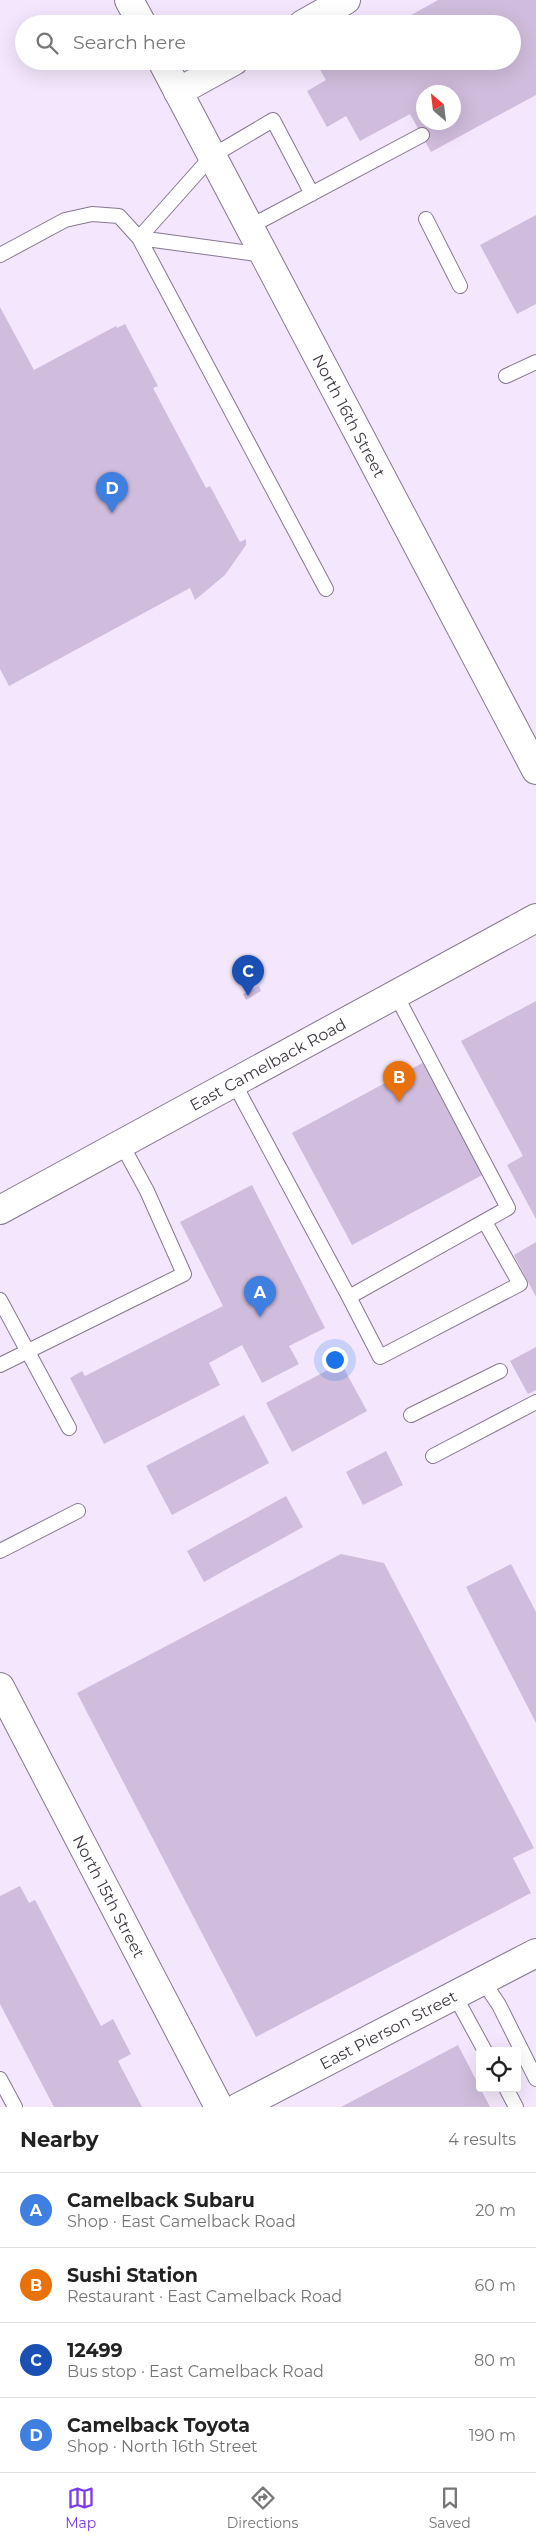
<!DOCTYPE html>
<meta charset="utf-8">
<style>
body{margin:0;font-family:Montserrat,sans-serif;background:#f2f2f2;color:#222}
.controls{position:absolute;right:15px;bottom:15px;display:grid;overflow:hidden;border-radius:5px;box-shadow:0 5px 20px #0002}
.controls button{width:45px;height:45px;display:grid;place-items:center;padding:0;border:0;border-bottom:1px solid #e0e0e0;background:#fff;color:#222;font:25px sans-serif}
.compass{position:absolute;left:416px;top:85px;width:45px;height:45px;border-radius:50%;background:#fff;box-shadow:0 5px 20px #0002;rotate:332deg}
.you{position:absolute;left:334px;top:1359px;width:18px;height:18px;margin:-12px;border:4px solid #fff;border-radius:50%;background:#1a73e8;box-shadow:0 0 0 8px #1a73e833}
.badge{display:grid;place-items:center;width:32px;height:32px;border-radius:50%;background:#7c3aed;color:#fff;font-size:16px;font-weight:700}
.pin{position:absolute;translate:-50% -41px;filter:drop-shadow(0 1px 2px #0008)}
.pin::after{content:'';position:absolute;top:26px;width:18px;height:15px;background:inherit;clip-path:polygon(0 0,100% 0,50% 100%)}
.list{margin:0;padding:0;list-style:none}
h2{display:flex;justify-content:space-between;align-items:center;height:65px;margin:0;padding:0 20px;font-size:21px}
h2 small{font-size:16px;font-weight:400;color:#767676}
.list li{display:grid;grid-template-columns:32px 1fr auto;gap:15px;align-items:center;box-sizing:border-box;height:75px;padding:0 20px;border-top:1px solid #e0e0e0}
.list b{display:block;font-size:19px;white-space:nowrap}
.list p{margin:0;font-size:16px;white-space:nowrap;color:#767676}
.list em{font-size:16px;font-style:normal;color:#767676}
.icon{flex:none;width:28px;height:28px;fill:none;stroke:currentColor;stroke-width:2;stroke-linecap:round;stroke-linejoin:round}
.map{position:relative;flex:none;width:536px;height:2107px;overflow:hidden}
.search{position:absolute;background:#fff;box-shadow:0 5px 20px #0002;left:15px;right:15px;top:15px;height:55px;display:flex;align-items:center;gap:12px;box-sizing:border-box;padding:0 18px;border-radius:28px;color:#767676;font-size:19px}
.sheet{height:365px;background:#fff}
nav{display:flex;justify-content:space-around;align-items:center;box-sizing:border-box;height:70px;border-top:1px solid #e0e0e0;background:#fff;font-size:14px;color:#767676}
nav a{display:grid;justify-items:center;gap:2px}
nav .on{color:#7c3aed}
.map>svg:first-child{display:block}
</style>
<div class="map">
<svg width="536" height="2107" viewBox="0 0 536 2107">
<rect width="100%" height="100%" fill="#f4e7fd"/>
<path fill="#d0bcdc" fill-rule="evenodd" d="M438,0H536V95L431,152L410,114L360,141L346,116L327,127L307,91L326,80L318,66L327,61H512V24H395ZM424,92H454V122H424Z
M536,215V304L517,314L480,245Z
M0,307L34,370L116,326L117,328L125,324L158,386L153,388L206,488L210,486L240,542L246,539V545L225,575L195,600L190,588L9,686L0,669Z
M259,986L261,991L246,1000L243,994Z
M536,1001V1219L507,1165L523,1156L461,1041Z
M426,1061L486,1173L352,1245L292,1133Z
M252,1185L325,1328L289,1346L299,1364L262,1383L242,1345L209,1363L220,1385L104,1444L70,1378L82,1371L85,1376L223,1306L180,1222Z
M536,1242V1297L514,1255Z
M536,1347V1390L528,1394L510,1361Z
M341,1363L367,1411L292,1452L266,1403Z
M244,1415L269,1463L172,1515L146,1466Z
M386,1451L403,1485L363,1505L346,1472Z
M286,1496L303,1527L204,1582L187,1551Z
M341,1554L384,1563L534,1848L513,1858L531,1893L256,2037L77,1693Z
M511,1564L536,1612V1723L466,1587Z
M20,1886L29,1903L35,1900L101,2026L113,2019L131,2054L118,2061L142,2107H54L0,2004V1896Z
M458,2045L490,2107H341Z"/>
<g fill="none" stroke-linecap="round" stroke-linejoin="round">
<defs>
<path id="lane" d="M426,219L460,286
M249,227L422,135
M139,238L212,156L273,120L312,194
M139,238L264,255
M0,255L65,220L92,214L119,216L139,238L326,589
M506,376L536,362
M234,1083L349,1297L508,1208L396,995
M349,1297L380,1357L520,1284L485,1222
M0,1300L69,1428
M0,1365L184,1274L147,1191L122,1145
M411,1415L500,1371
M433,1456L536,1402
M0,1551L78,1511
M483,1981L499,2005L536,2079
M455,1996L485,2051
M0,2079L15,2107
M506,2088L516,2107"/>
<g id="street">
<path d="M303,24L346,0"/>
<path d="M178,92L234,61"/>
<path id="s1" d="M0,1687L219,2107"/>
<path id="s2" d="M239,2107L536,1953"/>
</g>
<g id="secondary">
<path d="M129,0L142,24"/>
<path id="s3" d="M162,61L536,770"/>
</g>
<g id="primary">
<path id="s4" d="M0,1210L536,918"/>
</g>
</defs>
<use href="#lane" stroke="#86778f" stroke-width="16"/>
<use href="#street" stroke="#86778f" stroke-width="30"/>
<use href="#secondary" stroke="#86778f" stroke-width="30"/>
<use href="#primary" stroke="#86778f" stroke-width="30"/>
<use href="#lane" stroke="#fff" stroke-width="14"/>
<use href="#street" stroke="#fff" stroke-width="28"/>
<use href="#secondary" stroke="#fff" stroke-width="28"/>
<use href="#primary" stroke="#fff" stroke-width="28"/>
</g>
<g text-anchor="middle" stroke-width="4" stroke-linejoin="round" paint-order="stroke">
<g font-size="16" fill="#3f3943" stroke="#fff">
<text dy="6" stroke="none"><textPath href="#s3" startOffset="401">North 16th Street</textPath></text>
<text dy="6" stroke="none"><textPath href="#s4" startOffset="305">East Camelback Road</textPath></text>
<text dy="6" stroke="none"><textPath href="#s1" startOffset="236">North 15th Street</textPath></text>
<text dy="6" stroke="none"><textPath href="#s2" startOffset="168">East Pierson Street</textPath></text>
</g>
</g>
</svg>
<div class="controls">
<button><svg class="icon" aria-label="locate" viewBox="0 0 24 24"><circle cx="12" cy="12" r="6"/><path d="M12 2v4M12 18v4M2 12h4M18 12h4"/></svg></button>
</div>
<svg class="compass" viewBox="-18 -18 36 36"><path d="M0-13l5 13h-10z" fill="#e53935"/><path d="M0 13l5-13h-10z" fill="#767676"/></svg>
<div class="you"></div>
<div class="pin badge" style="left:260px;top:1317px;background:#3f7fe0">A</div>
<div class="pin badge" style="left:399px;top:1102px;background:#e8710a">B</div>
<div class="pin badge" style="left:248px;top:996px;background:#1a4fb4">C</div>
<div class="pin badge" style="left:112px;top:513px;background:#3f7fe0">D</div>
<div class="search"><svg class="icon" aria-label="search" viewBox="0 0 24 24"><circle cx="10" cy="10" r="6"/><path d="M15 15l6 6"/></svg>Search here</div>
</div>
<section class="sheet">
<h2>Nearby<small>4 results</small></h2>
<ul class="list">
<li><span class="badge" style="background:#3f7fe0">A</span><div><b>Camelback Subaru</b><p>Shop · East Camelback Road</p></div><em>20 m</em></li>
<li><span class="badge" style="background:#e8710a">B</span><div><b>Sushi Station</b><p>Restaurant · East Camelback Road</p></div><em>60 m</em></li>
<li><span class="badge" style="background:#1a4fb4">C</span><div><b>12499</b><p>Bus stop · East Camelback Road</p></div><em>80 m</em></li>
<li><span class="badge" style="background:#3f7fe0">D</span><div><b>Camelback Toyota</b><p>Shop · North 16th Street</p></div><em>190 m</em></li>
</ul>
</section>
<nav>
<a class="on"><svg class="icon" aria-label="map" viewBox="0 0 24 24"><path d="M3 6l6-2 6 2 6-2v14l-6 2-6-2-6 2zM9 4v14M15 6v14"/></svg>Map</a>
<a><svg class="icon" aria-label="directions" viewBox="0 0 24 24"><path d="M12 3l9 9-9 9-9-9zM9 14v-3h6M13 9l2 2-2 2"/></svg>Directions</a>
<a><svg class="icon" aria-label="saved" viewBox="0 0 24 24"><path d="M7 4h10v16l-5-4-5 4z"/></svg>Saved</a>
</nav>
